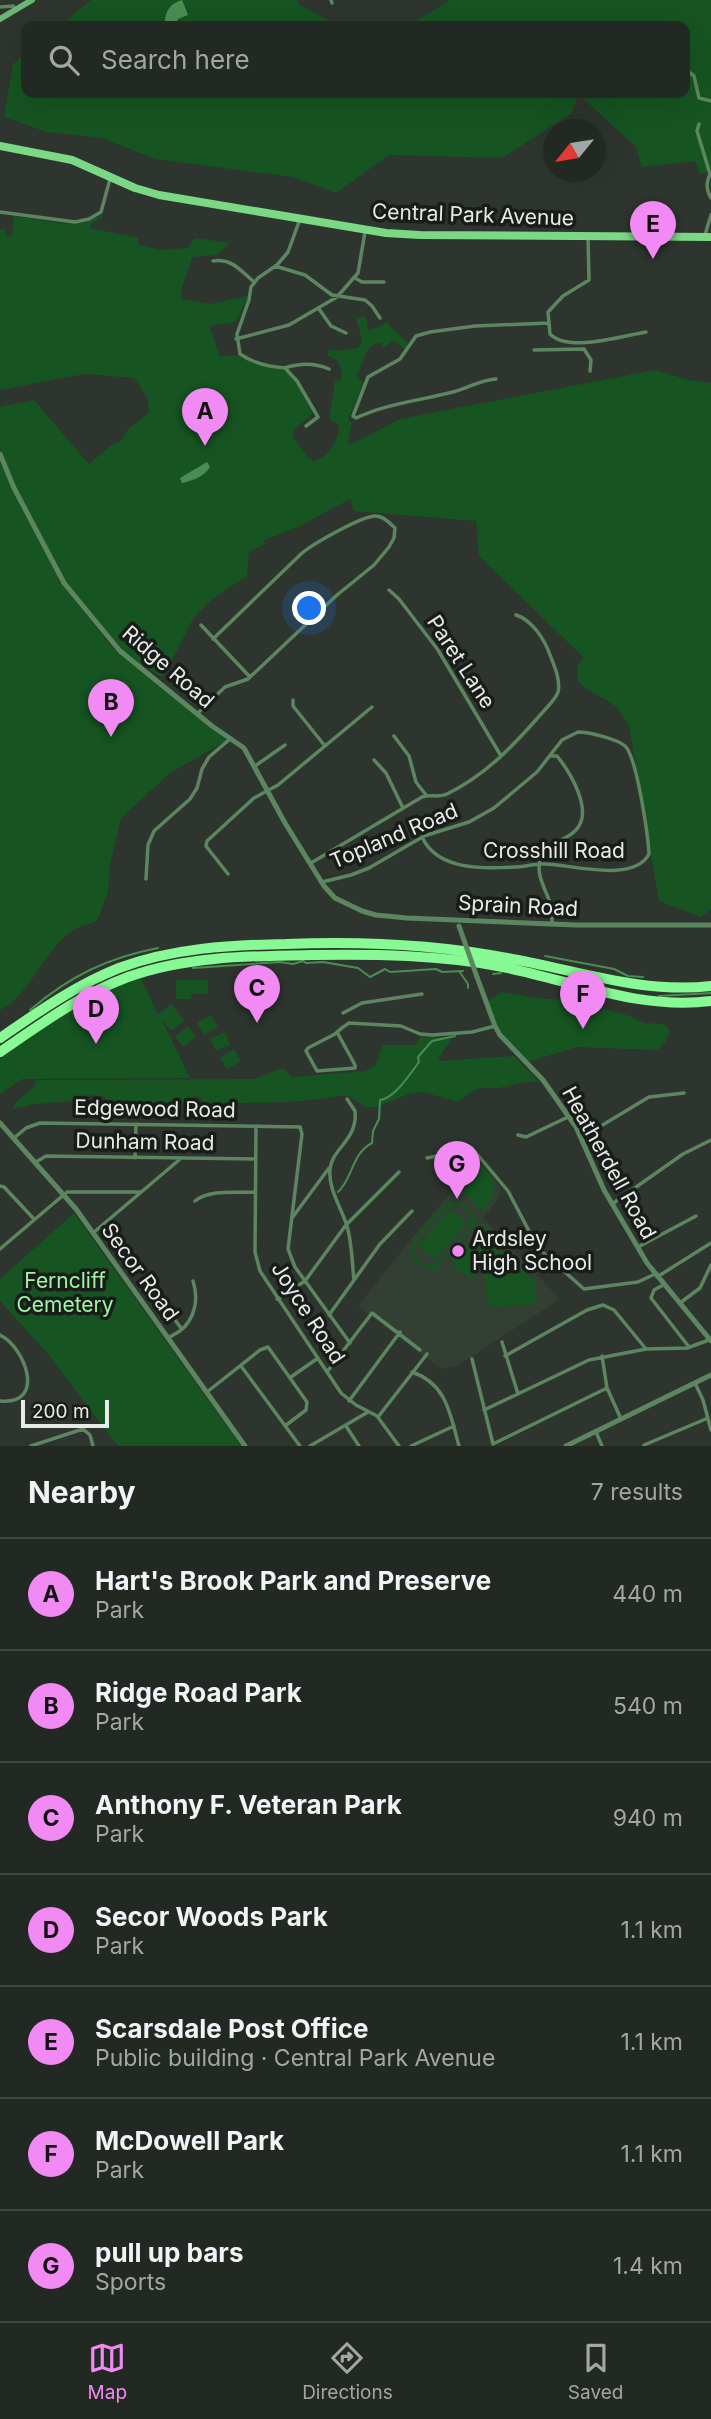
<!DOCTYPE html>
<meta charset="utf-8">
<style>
body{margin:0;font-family:Inter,sans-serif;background:#2a302a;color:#f1f3f6}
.compass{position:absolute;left:543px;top:119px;width:63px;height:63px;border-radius:50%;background:#222822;box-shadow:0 7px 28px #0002;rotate:240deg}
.scale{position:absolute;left:21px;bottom:18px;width:88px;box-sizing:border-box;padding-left:7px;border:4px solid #e6ebe6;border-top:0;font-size:19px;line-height:24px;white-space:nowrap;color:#e6ebe6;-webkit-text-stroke:5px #191c19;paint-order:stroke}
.you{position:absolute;left:310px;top:609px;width:24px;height:24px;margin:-18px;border:5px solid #fff;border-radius:50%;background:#1a73e8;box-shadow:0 0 0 10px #1a73e833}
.badge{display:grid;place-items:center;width:46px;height:46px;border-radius:50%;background:#f28af3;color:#111;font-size:23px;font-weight:700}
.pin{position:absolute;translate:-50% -58px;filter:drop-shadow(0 2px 4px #0008)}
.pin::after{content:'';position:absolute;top:37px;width:24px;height:21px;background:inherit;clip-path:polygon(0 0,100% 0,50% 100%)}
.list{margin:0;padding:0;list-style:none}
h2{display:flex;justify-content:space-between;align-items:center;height:91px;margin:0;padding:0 28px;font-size:30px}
h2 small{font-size:23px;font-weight:400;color:#a2a6a5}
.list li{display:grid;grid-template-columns:46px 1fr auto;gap:21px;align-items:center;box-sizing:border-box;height:112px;padding:0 28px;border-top:2px solid #3f4440}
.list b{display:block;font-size:26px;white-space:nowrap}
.list p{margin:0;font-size:23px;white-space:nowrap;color:#a2a6a5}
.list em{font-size:23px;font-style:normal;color:#a2a6a5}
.icon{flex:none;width:38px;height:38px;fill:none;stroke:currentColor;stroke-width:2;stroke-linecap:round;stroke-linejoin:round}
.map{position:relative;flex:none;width:711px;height:1446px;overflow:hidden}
.search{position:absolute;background:#222822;box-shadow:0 7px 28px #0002;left:21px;right:21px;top:21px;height:77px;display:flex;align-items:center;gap:18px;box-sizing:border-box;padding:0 24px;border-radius:14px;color:#a2a6a5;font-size:26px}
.sheet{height:875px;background:#222822}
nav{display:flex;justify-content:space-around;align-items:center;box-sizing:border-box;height:98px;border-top:2px solid #3f4440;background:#222822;font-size:19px;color:#a2a6a5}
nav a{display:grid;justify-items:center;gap:4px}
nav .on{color:#f28af3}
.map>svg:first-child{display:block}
</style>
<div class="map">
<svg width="711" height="1446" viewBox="0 0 711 1446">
<rect width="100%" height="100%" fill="#2e352e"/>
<path fill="#333f33" d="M478,1161L493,1177L501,1189L498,1199L483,1218L560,1299L473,1356L455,1366L441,1369L358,1306L416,1233Z"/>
<path fill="#165422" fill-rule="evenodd" d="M91,0H298V4L339,26H60Z
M450,0H711V166L707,172L700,174L695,161L642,167L636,147L578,94L572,113L502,158L389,155L336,193L293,177L155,159L102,138L47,132L4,117L13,64L26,53V93H685V26H408Z
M101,215L103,217L92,223L90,228L138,238L139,245L160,250L188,248L195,238L230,243L217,255L192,257C189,273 181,282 181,299L210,304L248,296L236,322L209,326L220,356L236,355L257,364L286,371L298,385L313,413L294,430L292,436L308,458L314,461C327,459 340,438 339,425L329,419L335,381L341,380L342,371L337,360L328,356L329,349L337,351L358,348L362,340L356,317H366L368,330L380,327L386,322L408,343L405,350L393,340L384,348L381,343H377L368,349L357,375L363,383L348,420L352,423L348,442L350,445L400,419L655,370L689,380L711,383V909L701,917L659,901L629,726C625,720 621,712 616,707C603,696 588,693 577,680L578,664L584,658L479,556L476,521L354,511L350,499L298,527L264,540L265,544L249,552L247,576L212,599L194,617L165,674L161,677L125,654L64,580L19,493L2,455L0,448V407L34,400L89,464L114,443L120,442L128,429L149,413L147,397L134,378L85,374L0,390V229H5V235L12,236L14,216C39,219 80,231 101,215Z
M0,462L60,582L111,646L209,727L228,740L170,773L121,818L110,865L108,892L97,921C91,924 82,925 76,929C43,948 33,993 0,1010Z
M140,977L158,1014L172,1004L184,1021L171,1031L161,1018L190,1078L22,1079L0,1094V1056C45,1027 89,996 140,977Z
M251,977L256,990L240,996L236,983Z
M176,980H208V994H192L191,999H176Z
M502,992L537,998L593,1002L605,1009L629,1016L644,1023L664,1024L670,1031L666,1041L657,1050L577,1047L528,1062C506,1039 498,1031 488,1001Z
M211,1015L218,1027L204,1035L197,1023Z
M188,1026L196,1037L183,1047L175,1036Z
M225,1032L230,1045L216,1051L210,1039Z
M421,1037H453L438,1059L440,1061L514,1056L539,1082H526L499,1088H482L474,1090L458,1102L422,1092L409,1094L376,1107H366L346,1095C298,1104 251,1103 203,1103L201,1097L194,1096L189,1103H180L111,1102L102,1096L87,1095L72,1101L36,1104L12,1109L18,1100L34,1087L36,1080L254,1079L280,1069H284L293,1077L365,1071L375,1066L383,1045H415Z
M234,1049L241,1061L227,1069L220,1058Z
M482,1166L487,1170L495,1185L493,1196L482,1212L463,1192Z
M452,1202L464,1204L478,1221L434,1272C427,1266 417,1268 412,1257C406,1242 438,1207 452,1202ZM457,1205C467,1208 473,1216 469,1227C458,1241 441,1269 422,1264L414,1253C415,1239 442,1207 457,1205Z
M450,1209L467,1223L435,1260L418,1246Z
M74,1213L241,1446H118L48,1354L0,1301V1279Z
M483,1225L501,1241L500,1245L485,1259L472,1245L474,1232Z
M468,1244L479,1255L481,1267L471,1279L453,1266L452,1260Z
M495,1251H506L536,1284L535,1303L517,1306L491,1307L487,1302L483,1263Z"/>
<path fill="#4a8d52" d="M182,0L188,15L178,19L176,26H165C164,13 169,4 182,0Z
M207,462L210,467C203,478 193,480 182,483L180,478Z"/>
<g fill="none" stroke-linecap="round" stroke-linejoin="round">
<path stroke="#4a8d52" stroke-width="2" d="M545,956L614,969L628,976L643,977
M193,968L280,962L293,964L303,961L306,963L323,962L358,968L370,977L385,969L390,972L436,969L442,972L463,971
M459,971L468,984V988
M493,974L501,973
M659,996L711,993
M30,1010C70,976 107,958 158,948
M338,1192C353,1179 351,1154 372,1143L373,1131L379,1119L380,1100C395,1098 410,1074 419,1062L418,1057L432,1041L455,1036"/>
<path stroke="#5b865f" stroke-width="3.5" d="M331,0L332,3
M0,7L13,6L16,9
M685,69L694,76L699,98L711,101
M699,124L697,131L710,174
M710,174C706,184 706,189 711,198
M0,212L75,222L89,219L101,212L110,179
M300,219L288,252L277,265L258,278L251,287L249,300L237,334L240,354C253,363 269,367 285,368L297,381L318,417L306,426
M705,235L711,215
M588,236L589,280L563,296L548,312L550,334C568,353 622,336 646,332
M213,261C232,258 241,271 254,282
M275,266L305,275L332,295L365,300L372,306L380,318
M355,278L362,282H384
M319,309L331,326L346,333
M236,339L289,325L337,297L358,273L365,232
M584,349L591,360L590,371
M534,350L584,349
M285,368C300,363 315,363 329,369
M496,379C480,380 468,388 453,392C419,401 388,403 356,418L353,416L368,377L400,359L416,336L430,332L475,326L548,323
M389,590L399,599L438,650L501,756
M201,625L250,677
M293,700V706L325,746
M198,713L225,687L248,679L337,595L374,565L389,547L394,538L395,528C390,523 383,516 376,516C363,515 311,545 301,554L213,639
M394,736L409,756L416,782L426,795
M550,756H557C570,772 594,811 576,830C565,842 544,843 540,861C536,875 546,890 550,903C553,910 552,917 552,924
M374,760L386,773L403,808
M255,766L285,745
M311,863L422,797C431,794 438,798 447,794C486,775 514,745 542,713C547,707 556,699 558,692C561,681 554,665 550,655C545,640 532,620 516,615
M228,874L206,846L207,841L254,798L278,785L372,707
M146,879L148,845L154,831L190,799L197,788L202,769L209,757L230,739
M322,882L351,875L369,868L424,836L469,822L494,808L537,772L562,740L578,732C589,732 617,739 625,746C637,757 648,836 649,854C634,883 573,865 546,864C535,863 525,867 514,867C482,869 437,870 422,837
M343,1013L362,1003L422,994
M337,1032L355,1065V1068L317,1071L306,1051L308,1048L335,1034C340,1029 344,1026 349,1023L401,1026L420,1034L432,1035L472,1032L495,1026
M347,1099L355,1111C358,1140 332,1148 330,1169C328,1189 341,1207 347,1226C352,1243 352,1262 354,1280
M256,1126L255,1252L260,1271L341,1393L356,1405L377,1416L399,1446
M518,1135L526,1137L568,1117
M14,1138L26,1128L40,1123L300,1127L302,1134L288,1249L295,1267L350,1343
M581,1138L649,1097L684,1093
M135,1158L136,1124
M427,1158L437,1156L462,1145L472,1148L508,1191L538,1248L584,1289L638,1282L655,1274
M36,1162L46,1156L256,1159
M0,1186L4,1187L34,1219
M195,1201C210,1189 236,1193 255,1192
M612,1204L683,1154L711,1140
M292,1218L329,1168
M93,1233L179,1160
M638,1247L696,1216
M0,1249L67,1192H141
M657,1277L711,1243
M663,1285L654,1290L651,1298L689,1347
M277,1299L305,1281L346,1225L399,1172
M680,1303L700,1288L711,1265
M163,1304L181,1328L180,1331L168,1338
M329,1315L380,1244L412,1211
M180,1331C195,1319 199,1299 193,1281
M0,1335C25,1347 47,1405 0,1401
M502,1342L518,1394
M505,1356L587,1310L603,1305L614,1310L646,1349
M602,1356L607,1388L621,1419
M472,1359L493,1444
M241,1366L300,1446
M327,1372L372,1313L420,1350
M412,1372C447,1384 450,1414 459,1446
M291,1377L318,1358
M695,1383L703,1400L711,1430
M207,1392L260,1350L268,1347L307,1402L306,1410L285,1426
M349,1401L400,1332
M484,1410L589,1360L646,1349L687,1348L709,1340
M378,1417L427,1354
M346,1426L359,1446
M596,1432L602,1446
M493,1444L607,1388
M644,1445L708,1418
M31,1446L83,1429L90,1435L93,1446
M310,1446L368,1412
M411,1446L454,1426"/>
<path stroke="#5b865f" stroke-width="5" d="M0,454L14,488L64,583L120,651L212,726L244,748L285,823L324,886L335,898L362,911L376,915L407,918L576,925H711
M477,977L495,1026L500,1035L543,1080L576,1127L604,1190L647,1263L711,1341
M0,1123L76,1209L245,1446
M566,1446L711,1375"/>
<path stroke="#6db575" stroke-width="6" d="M0,19L32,0"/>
<path stroke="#7bd986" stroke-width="8" d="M0,146L72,160L135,188L159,195L386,233L420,235L711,237"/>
<path stroke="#87f995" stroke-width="10" d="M0,1038C38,1012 76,985 119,968C172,948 230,945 286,944C360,941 434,944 507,958C576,970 641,994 711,986
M0,1052C41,1024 82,994 128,977C186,956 251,956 312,955C376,954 440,955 503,967C573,981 638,1010 711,1001"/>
<path stroke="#5b865f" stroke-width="5" d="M459,926L477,977"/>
</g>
<circle fill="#f28af3" stroke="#191c19" stroke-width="2.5" cx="458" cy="1251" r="7"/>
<g text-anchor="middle" stroke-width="7" stroke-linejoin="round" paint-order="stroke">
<g font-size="21" fill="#e6ebe6" stroke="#191c19">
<text transform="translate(473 215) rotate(2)" y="7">Central Park Avenue</text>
<text transform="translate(461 662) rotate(57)" y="7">Paret Lane</text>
<text transform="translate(168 667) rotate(41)" y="7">Ridge Road</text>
<text transform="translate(394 836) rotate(-23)" y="7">Topland Road</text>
<text x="554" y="858">Crosshill Road</text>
<text transform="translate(518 906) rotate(3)" y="7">Sprain Road</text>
<text transform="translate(155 1109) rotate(1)" y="7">Edgewood Road</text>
<text transform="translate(145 1142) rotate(1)" y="7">Dunham Road</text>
<text transform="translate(609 1163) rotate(61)" y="7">Heatherdell Road</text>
<text transform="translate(140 1272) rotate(54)" y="7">Secor Road</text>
<text transform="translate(308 1313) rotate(57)" y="7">Joyce Road</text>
</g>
<g font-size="21" fill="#e6ebe6" stroke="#191c19" text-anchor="start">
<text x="472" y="1246">Ardsley<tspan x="472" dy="24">High School</tspan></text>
</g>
<g font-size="21" fill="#9cf7a5" stroke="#191c19">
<text x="65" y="1288">Ferncliff<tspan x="65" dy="24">Cemetery</tspan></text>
</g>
</g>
</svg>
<svg class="compass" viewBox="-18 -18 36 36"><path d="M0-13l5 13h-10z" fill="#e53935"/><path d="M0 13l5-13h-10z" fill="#a2a6a5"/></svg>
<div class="scale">200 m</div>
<div class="you"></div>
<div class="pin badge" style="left:205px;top:446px">A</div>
<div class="pin badge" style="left:111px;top:737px">B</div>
<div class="pin badge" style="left:257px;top:1023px">C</div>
<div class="pin badge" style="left:96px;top:1044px">D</div>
<div class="pin badge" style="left:653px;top:259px">E</div>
<div class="pin badge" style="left:583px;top:1029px">F</div>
<div class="pin badge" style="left:457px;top:1199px">G</div>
<div class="search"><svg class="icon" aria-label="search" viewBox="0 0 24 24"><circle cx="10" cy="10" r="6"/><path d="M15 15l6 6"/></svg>Search here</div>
</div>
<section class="sheet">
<h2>Nearby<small>7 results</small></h2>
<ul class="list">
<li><span class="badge">A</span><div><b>Hart's Brook Park and Preserve</b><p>Park</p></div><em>440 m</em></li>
<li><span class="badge">B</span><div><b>Ridge Road Park</b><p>Park</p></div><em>540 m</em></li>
<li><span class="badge">C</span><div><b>Anthony F. Veteran Park</b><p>Park</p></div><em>940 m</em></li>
<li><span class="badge">D</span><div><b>Secor Woods Park</b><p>Park</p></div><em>1.1 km</em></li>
<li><span class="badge">E</span><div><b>Scarsdale Post Office</b><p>Public building · Central Park Avenue</p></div><em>1.1 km</em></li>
<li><span class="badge">F</span><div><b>McDowell Park</b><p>Park</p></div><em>1.1 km</em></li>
<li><span class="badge">G</span><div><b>pull up bars</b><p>Sports</p></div><em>1.4 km</em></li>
</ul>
</section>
<nav>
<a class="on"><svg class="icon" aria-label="map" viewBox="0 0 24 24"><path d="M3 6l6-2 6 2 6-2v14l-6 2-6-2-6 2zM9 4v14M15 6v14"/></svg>Map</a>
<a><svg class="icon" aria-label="directions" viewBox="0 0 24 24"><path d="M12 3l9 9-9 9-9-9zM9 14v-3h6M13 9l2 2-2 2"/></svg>Directions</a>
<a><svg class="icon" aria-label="saved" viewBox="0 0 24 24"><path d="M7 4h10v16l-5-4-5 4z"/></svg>Saved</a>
</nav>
